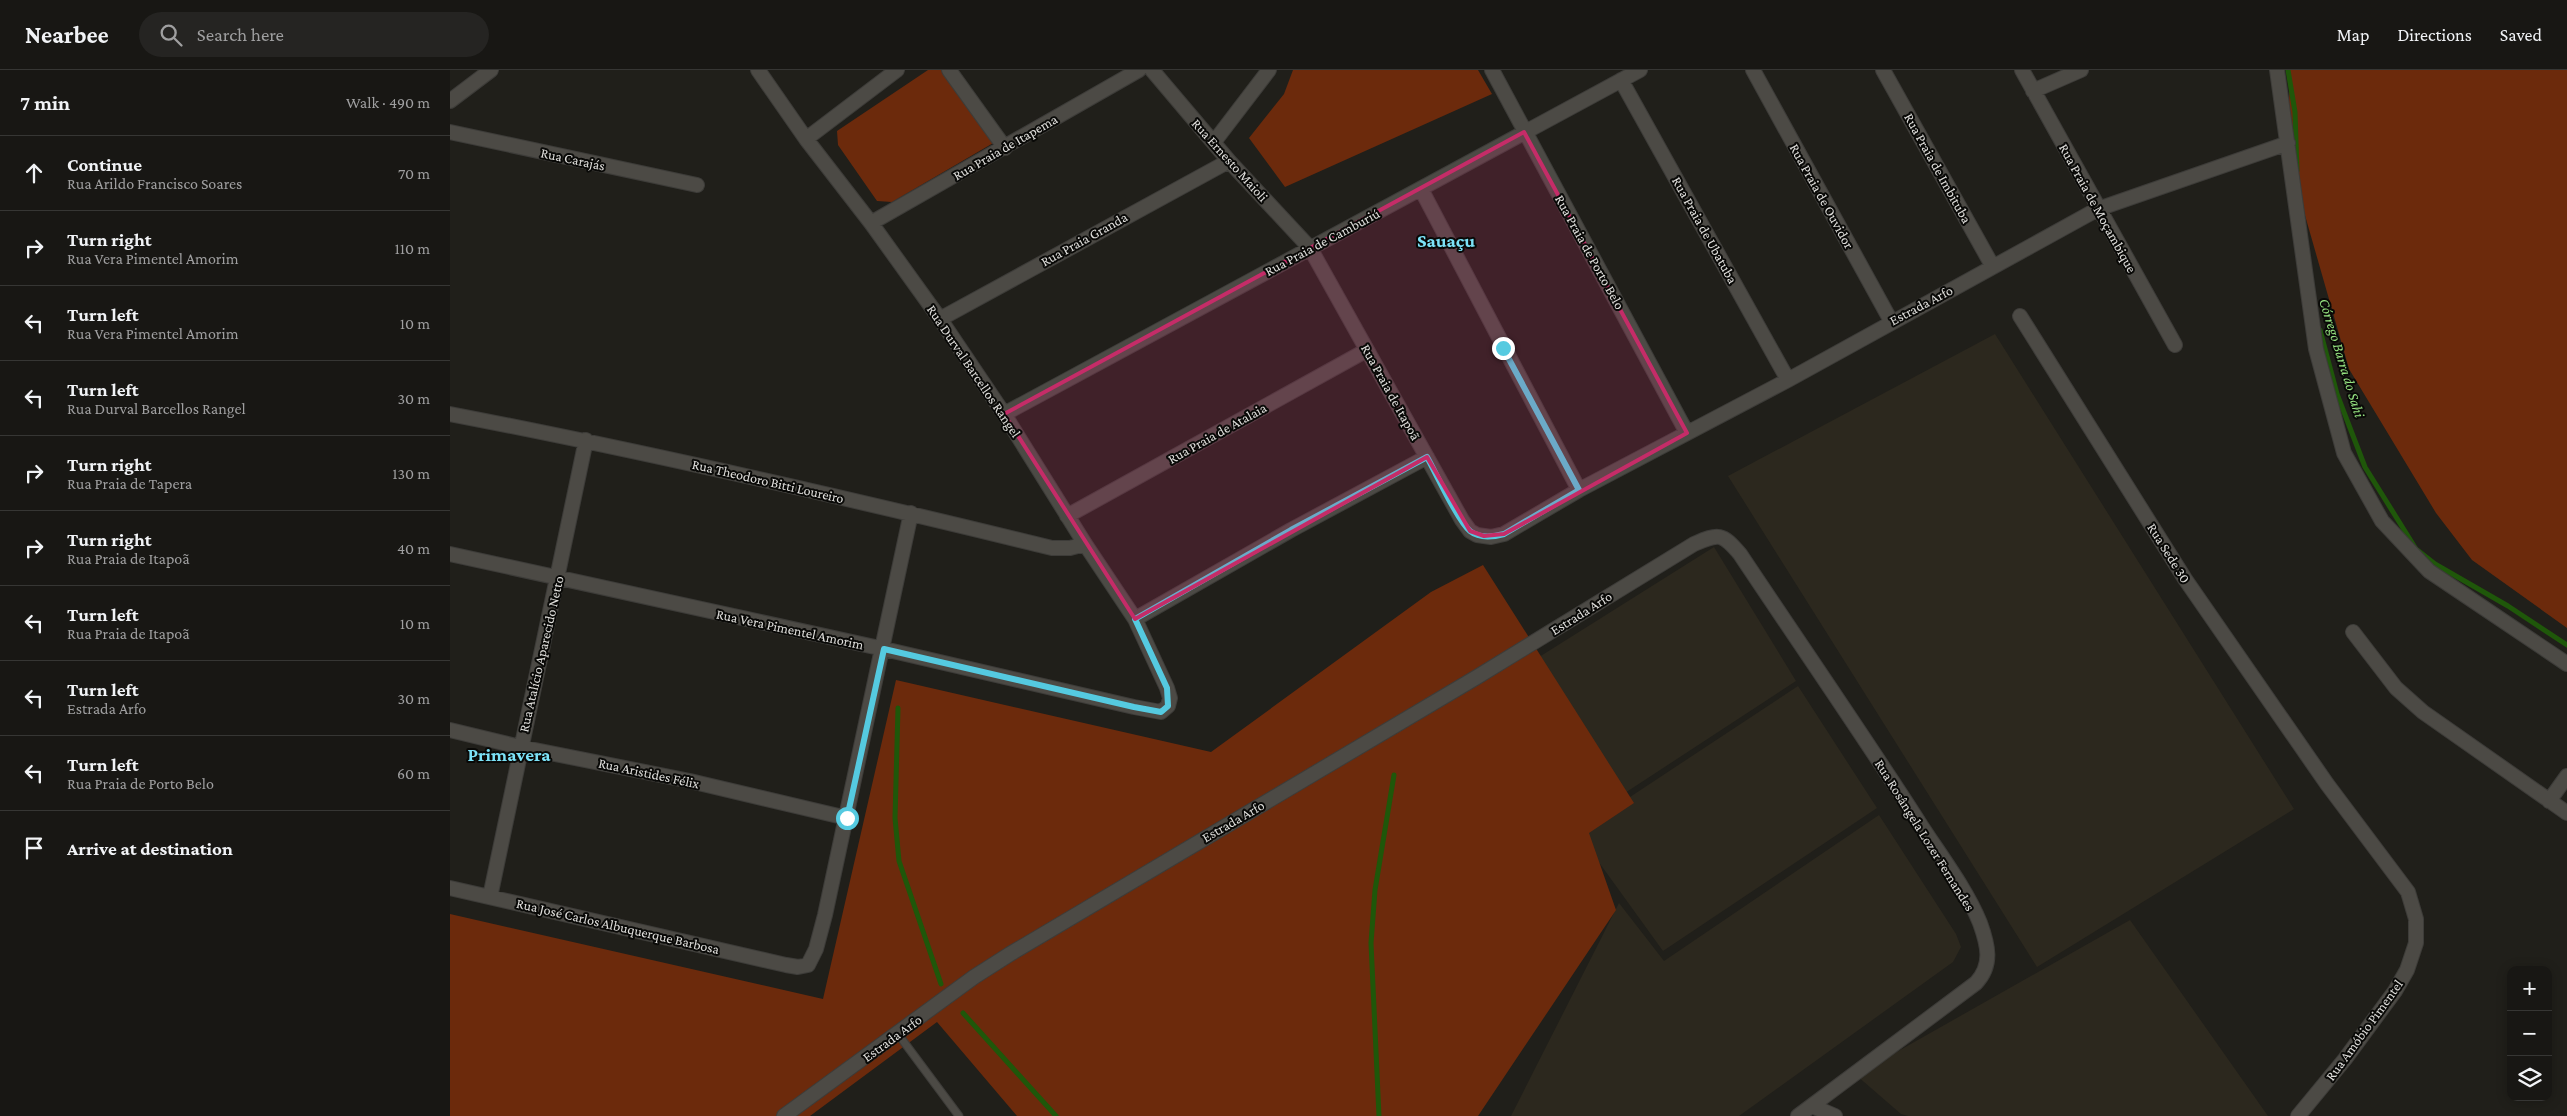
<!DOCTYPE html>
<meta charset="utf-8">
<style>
body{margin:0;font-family:"Crimson Pro",serif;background:#252422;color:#f1f3f6}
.controls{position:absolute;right:15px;bottom:15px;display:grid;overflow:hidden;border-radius:10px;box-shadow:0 2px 12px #0003}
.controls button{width:45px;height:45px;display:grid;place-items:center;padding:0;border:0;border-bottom:1px solid #363634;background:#181714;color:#f1f3f6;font:25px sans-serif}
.stop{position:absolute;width:15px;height:15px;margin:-11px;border:4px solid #55cae0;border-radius:50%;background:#fff}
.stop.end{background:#55cae0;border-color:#fff;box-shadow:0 1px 5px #0008}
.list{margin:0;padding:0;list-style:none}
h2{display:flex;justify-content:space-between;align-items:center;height:65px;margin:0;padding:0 20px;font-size:21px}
h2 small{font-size:16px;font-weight:400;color:#9f9fa0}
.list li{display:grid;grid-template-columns:32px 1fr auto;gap:15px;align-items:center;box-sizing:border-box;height:75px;padding:0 20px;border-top:1px solid #363634}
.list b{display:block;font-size:19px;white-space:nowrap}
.list p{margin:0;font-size:16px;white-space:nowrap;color:#9f9fa0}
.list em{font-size:16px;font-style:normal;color:#9f9fa0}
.icon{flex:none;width:28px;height:28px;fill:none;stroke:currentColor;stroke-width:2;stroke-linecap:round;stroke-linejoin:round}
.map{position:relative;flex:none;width:2117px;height:1046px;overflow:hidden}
header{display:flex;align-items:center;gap:30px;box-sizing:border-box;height:70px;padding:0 25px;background:#181714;border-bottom:1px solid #363634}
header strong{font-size:24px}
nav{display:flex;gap:28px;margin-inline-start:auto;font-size:18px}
.search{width:350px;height:45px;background:#252422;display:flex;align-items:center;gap:12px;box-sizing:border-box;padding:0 18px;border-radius:28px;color:#9f9fa0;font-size:19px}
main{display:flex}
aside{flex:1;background:#181714}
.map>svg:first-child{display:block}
</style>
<header>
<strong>Nearbee</strong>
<div class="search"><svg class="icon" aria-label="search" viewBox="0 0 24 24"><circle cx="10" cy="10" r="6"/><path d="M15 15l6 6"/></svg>Search here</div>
<nav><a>Map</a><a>Directions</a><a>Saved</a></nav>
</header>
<main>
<aside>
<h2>7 min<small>Walk · 490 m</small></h2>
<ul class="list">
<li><svg class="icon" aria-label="ahead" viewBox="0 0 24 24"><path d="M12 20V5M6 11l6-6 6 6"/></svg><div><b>Continue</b><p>Rua Arildo Francisco Soares</p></div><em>70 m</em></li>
<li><svg class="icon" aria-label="right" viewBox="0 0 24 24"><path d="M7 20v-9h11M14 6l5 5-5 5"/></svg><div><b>Turn right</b><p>Rua Vera Pimentel Amorim</p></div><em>110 m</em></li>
<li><svg class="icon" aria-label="left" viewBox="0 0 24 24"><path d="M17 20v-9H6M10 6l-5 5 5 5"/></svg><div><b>Turn left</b><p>Rua Vera Pimentel Amorim</p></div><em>10 m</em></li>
<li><svg class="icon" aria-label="left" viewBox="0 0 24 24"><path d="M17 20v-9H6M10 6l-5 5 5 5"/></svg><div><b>Turn left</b><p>Rua Durval Barcellos Rangel</p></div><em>30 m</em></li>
<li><svg class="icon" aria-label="right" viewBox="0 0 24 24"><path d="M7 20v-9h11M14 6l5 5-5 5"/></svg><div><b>Turn right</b><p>Rua Praia de Tapera</p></div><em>130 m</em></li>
<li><svg class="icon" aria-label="right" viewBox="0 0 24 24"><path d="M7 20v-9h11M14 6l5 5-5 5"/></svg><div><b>Turn right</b><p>Rua Praia de Itapoã</p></div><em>40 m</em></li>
<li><svg class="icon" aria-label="left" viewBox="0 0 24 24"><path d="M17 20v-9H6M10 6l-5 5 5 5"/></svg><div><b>Turn left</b><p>Rua Praia de Itapoã</p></div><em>10 m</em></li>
<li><svg class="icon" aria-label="left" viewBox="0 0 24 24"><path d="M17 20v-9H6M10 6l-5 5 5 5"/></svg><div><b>Turn left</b><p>Estrada Arfo</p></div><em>30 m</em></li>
<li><svg class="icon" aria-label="left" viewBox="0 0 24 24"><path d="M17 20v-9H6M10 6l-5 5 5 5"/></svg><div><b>Turn left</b><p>Rua Praia de Porto Belo</p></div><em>60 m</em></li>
<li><svg class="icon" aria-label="arrive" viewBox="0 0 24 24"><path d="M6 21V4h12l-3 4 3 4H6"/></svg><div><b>Arrive at destination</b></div></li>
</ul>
</aside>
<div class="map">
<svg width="2117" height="1046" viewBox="0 0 2117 1046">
<rect width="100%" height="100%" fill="#201f1a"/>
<path fill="#2c281e" d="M1545,264L1844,739L1587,897L1278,406Z
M1264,477L1346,611L1123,757L1032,623Z
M1348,616L1427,738L1213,881L1127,762Z
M1429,745L1506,864L1511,877L1503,892L1289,1046H1061L1169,833L1214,891Z
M1680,850L1818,1046H1458L1451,1044L1406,1005Z"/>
<path fill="#6c2a0c" d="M478,0H495L545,72L442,132L427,131L388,75L387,61Z
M843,0H1028L1042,24L835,117L799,68L834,24Z
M1840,0H2117V558L2022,490L1986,443L1899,299L1834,72L1838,70Z
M1033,495L1184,733L1139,763L1166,840L1028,1046H567L487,952L360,1046H0V844L373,929L446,610L761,682L981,522Z"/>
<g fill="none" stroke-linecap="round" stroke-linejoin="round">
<path stroke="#1f570a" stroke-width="5" d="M1838,0L1845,42L1847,101
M1870,260L1887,324L1915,397L1966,479L1985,494L2058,536L2117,575
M448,638L445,748L449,791L491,914
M513,943L606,1046
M929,1046L921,873L925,820L944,705"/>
<defs>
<path id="service" d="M448,964L509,1046"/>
<path id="minor" d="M499,0L555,78
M702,0L779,91L860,178L1012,450L1020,461L1027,465L1041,467L1054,464L1129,420L1338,310L1648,139L1838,73
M1042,0L1237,363
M1303,0L1441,251
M1433,0L1543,197
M1572,0L1725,275
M1827,0L1866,279L1894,383L1932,451L1979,501L2117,594
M1171,10L1338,310
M1583,21L1631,0
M0,31L41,0
M0,62L247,115
M356,69L447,0
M764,72L819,0
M971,119L1129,420
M421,153L689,0
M1570,246L1735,509L1877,714L1958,822L1966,849V873L1957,900L1945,921L1895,989L1848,1046
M490,249L779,91
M0,344C202,383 402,429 602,478H620L635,474
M554,344L1190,0
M617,446L917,280
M0,484L434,579L684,637L711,642L718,636L720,628L717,618L685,549L635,474L554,344L490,249L421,153L356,69L308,0
M685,549L841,460L977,387
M1903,562L1946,618L1973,642L2117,743
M0,660L70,677L240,711L397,748
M2099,731L2117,706
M0,818L336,895L348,897L358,895L366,879L375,845L461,443
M40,827L136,370
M1362,1036L1385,1046
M334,1046L524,907L560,884L1027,607L1244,474C1269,463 1272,463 1290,484C1348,571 1408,658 1465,746C1486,780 1515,816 1530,853C1538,875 1543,895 1526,913L1348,1046"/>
</defs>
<use href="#service" stroke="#3d3c39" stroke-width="9"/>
<use href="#minor" stroke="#3d3c39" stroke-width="16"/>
<use href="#service" stroke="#4c4a45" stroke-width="7"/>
<use href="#minor" stroke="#4c4a45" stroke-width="14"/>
</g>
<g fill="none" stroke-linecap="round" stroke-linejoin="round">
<path stroke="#55cae0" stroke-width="6" d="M397,748L434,579L684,637L711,642L718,636L717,618L685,549L841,460L977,387C986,403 1008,451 1020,461C1030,469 1043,467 1054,464L1129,420L1053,278"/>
</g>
<path fill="#c52c68" fill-opacity="0.2" stroke="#c52c68" stroke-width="4" stroke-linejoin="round" d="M1074,62L1237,363L1054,464L1034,466L1020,461L977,387L685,549L554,344Z"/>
<g text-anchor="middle" stroke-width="4" stroke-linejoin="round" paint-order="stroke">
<g font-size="14" fill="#e0dfdc" stroke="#090907">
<text transform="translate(555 77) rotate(-30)" y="5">Rua Praia de Itapema</text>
<text transform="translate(123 89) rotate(12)" y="5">Rua Carajás</text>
<text transform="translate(780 90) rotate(48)" y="5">Rua Ernesto Maioli</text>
<text transform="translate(1488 98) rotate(61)" y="5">Rua Praia de Imbituba</text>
<text transform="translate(1372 126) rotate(61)" y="5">Rua Praia de Ouvidor</text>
<text transform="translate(1648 138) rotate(61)" y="5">Rua Praia de Moçambique</text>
<text transform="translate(1255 160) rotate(61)" y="5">Rua Praia de Ubatuba</text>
<text transform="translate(634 169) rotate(-29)" y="5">Rua Praia Granda</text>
<text transform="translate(872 172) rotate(-28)" y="5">Rua Praia de Camburiú</text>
<text transform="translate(1140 182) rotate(61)" y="5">Rua Praia de Porto Belo</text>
<text transform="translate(1471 235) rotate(-28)" y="5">Estrada Arfo</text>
<text transform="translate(524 301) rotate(56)" y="5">Rua Durval Barcellos Rangel</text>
<text transform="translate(941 322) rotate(61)" y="5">Rua Praia de Itapoã</text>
<text transform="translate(767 363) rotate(-29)" y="5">Rua Praia de Atalaia</text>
<text transform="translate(318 411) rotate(13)" y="5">Rua Theodoro Bitti Loureiro</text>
<text transform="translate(1719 483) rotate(58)" y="5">Rua Sede 30</text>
<text transform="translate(1131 543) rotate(-32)" y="5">Estrada Arfo</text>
<text transform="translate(340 559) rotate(12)" y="5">Rua Vera Pimentel Amorim</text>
<text transform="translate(91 584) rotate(-77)" y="5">Rua Atalício Aparecido Netto</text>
<text transform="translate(199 703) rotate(12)" y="5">Rua Aristides Félix</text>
<text transform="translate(783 751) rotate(-30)" y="5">Estrada Arfo</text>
<text transform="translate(1475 765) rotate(58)" y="5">Rua Rosângela Lozer Fernandes</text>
<text transform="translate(168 856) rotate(13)" y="5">Rua José Carlos Albuquerque Barbosa</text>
<text transform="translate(1914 960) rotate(-54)" y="5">Rua Amóbio Pimentel</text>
<text transform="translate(442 968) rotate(-36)" y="5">Estrada Arfo</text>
</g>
<g font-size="15" font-style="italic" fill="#97e482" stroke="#090907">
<text transform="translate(1892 288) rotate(73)" y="5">Córrego Barra do Sahi</text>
</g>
<g font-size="19" font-weight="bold" fill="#7ce3f8" stroke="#090907">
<text x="996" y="177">Sauaçu</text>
<text x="59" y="691">Primavera</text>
</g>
</g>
</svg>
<div class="controls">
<button>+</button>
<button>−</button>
<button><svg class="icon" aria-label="layers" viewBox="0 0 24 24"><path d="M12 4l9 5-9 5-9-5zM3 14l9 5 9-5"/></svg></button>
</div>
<div class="stop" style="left:397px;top:748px"></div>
<div class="stop end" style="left:1053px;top:278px"></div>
</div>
</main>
